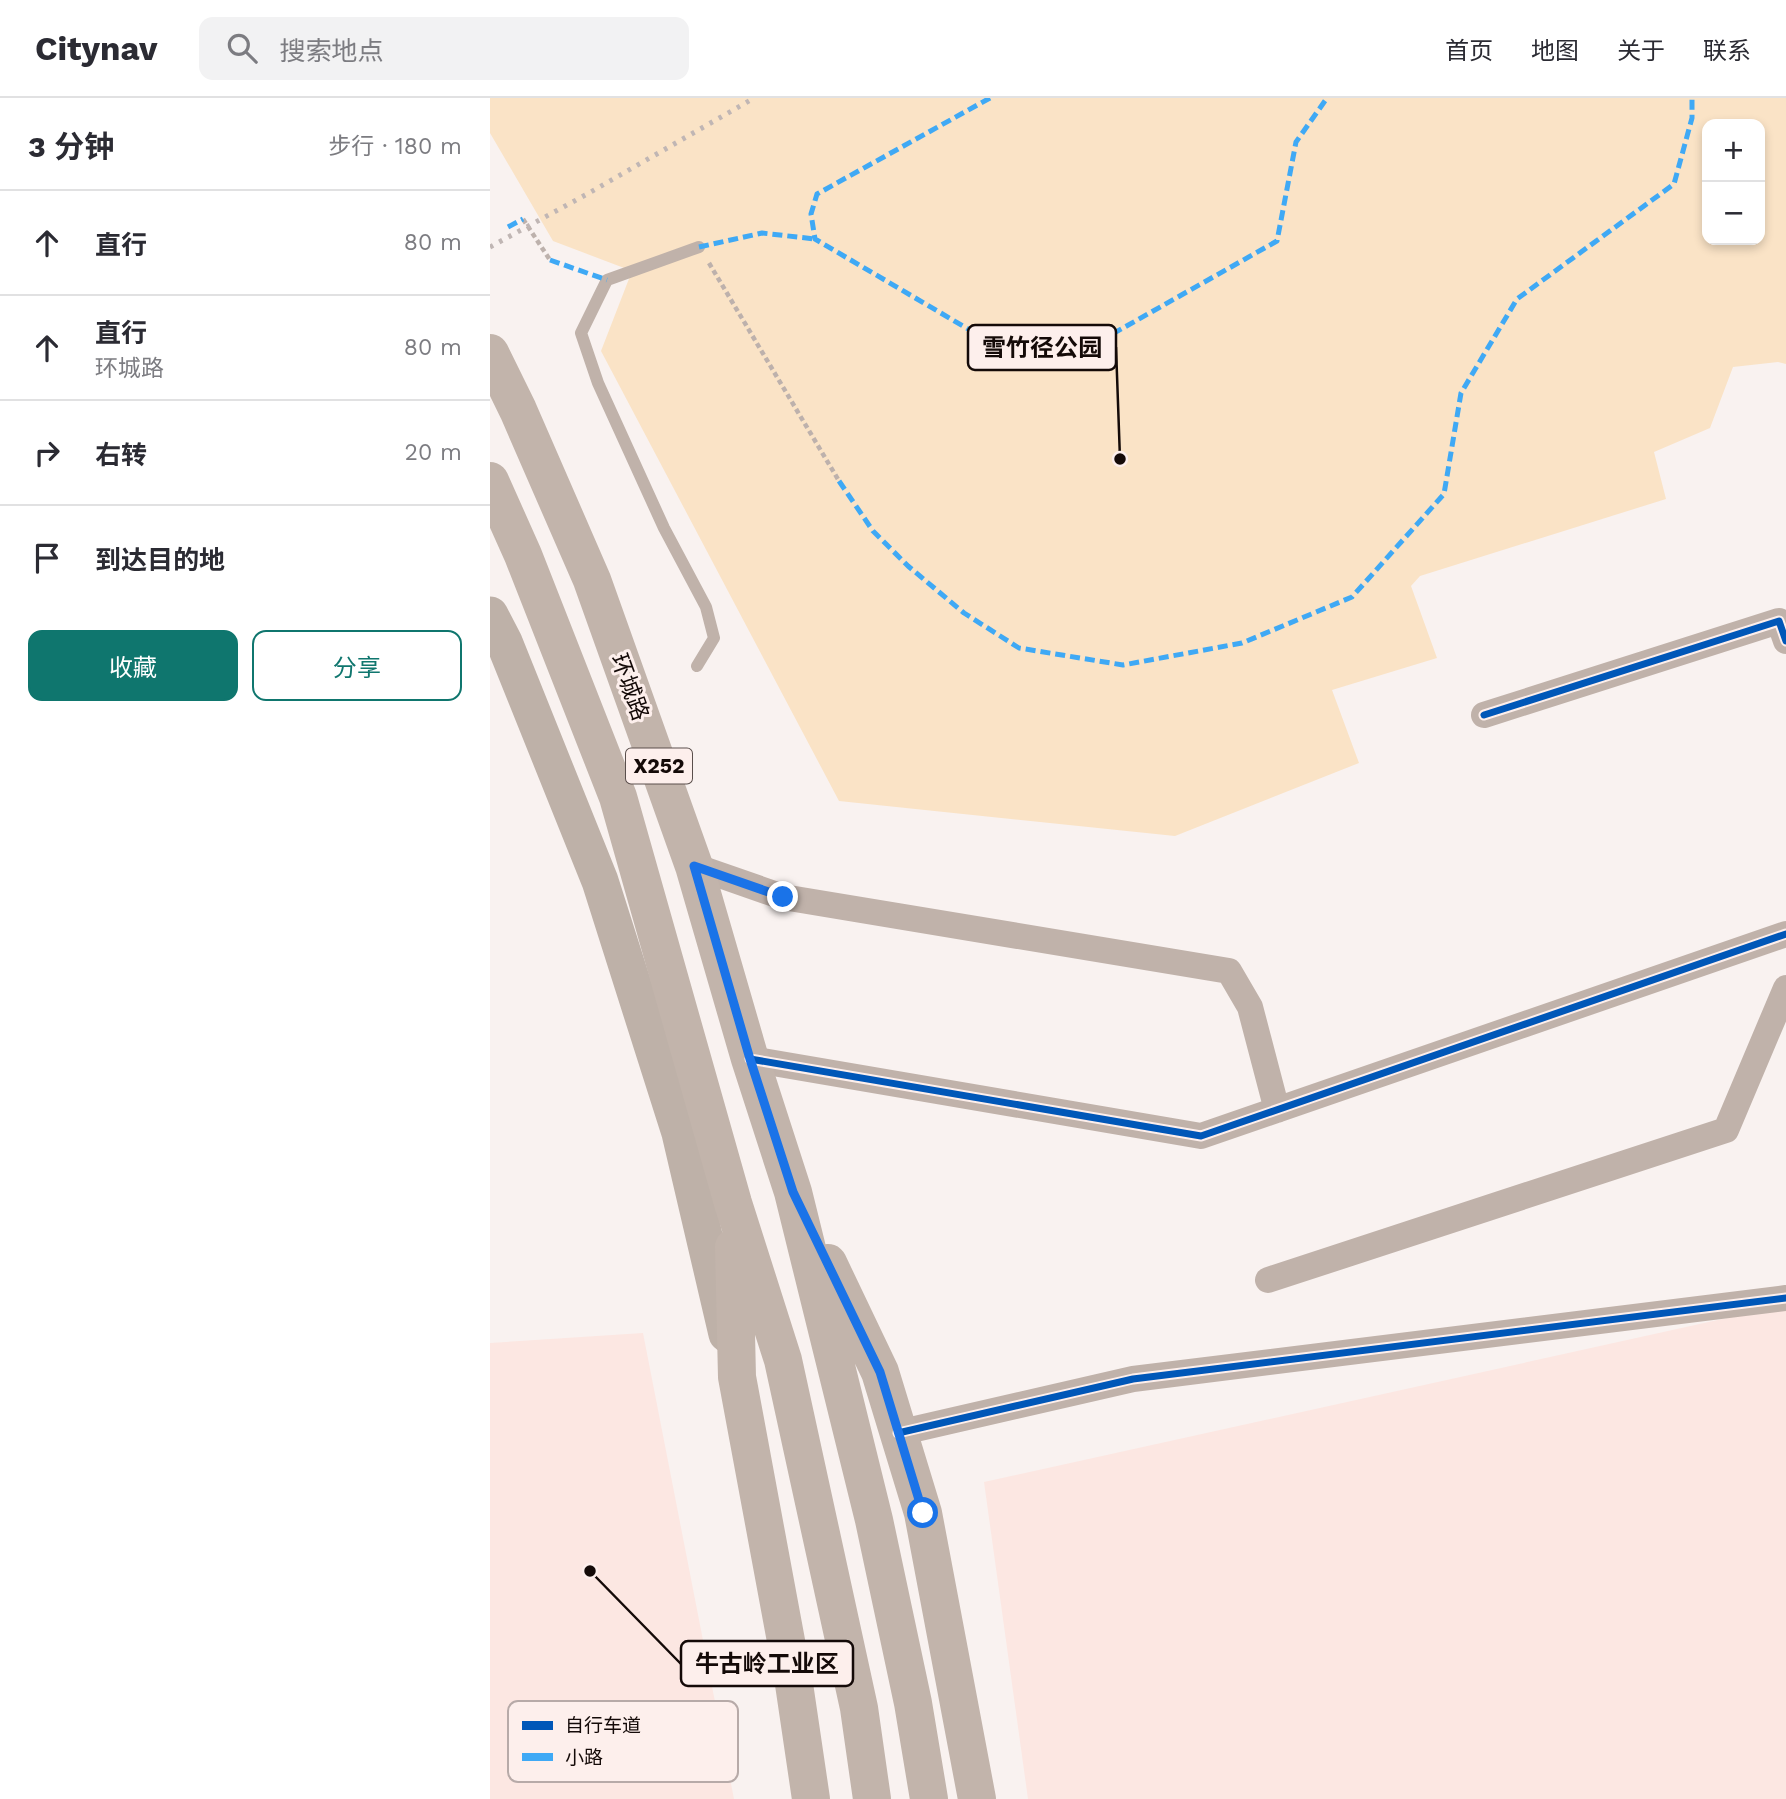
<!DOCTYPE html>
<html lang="zh">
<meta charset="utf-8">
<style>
body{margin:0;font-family:"Work Sans","Noto Sans SC",sans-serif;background:#f2f2f3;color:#2b2b33}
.controls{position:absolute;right:21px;top:21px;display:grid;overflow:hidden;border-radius:14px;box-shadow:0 4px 10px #0003}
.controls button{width:63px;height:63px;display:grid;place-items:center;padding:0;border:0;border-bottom:2px solid #e1e1e2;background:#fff;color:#2b2b33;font:35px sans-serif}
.stop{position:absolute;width:21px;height:21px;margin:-16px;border:5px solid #1a73e8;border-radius:50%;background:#fff}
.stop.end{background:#1a73e8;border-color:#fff;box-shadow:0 2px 7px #0008}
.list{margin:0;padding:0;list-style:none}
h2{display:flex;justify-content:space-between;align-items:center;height:91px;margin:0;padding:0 28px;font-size:30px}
h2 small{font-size:23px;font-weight:400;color:#7c7c81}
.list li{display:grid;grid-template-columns:46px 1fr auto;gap:21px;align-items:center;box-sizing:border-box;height:105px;padding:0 28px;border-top:2px solid #e1e1e2}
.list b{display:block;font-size:26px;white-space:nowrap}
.list p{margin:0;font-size:23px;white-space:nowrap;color:#7c7c81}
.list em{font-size:23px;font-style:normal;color:#7c7c81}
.actions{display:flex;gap:14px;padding:21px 28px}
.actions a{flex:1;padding:16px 0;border:2px solid #0f766e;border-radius:14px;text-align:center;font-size:24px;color:#0f766e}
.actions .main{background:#0f766e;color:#fff}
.icon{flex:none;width:38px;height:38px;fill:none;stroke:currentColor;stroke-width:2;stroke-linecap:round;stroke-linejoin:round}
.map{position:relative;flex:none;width:1296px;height:1701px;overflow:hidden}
header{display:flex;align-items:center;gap:42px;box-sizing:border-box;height:98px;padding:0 35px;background:#fff;border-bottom:2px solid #e1e1e2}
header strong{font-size:33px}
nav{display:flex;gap:38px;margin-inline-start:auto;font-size:24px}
.search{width:490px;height:63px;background:#f2f2f3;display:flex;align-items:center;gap:18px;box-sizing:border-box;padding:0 24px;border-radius:14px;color:#7c7c81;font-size:26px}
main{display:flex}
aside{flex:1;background:#fff}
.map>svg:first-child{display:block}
</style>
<header>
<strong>Citynav</strong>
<div class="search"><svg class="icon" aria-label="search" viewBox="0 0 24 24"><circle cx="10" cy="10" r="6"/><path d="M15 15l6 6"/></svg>搜索地点</div>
<nav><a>首页</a><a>地图</a><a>关于</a><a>联系</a></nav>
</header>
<main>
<aside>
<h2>3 分钟<small>步行 · 180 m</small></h2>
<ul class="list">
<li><svg class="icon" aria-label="ahead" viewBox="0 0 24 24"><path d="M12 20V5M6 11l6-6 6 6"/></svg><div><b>直行</b></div><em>80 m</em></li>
<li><svg class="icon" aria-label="ahead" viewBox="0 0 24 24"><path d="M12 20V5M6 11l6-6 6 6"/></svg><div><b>直行</b><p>环城路</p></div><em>80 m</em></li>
<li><svg class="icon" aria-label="right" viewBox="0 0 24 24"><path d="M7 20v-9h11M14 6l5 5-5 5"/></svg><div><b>右转</b></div><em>20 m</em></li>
<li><svg class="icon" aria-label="arrive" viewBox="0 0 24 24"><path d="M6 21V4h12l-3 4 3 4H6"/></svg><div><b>到达目的地</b></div></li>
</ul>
<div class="actions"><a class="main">收藏</a><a>分享</a></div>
</aside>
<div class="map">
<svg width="1296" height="1701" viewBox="0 0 1296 1701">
<rect width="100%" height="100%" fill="#f9f2f0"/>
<path fill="#fce7e2" d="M1296,1207V1701H538L494,1384Z
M153,1235L244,1701H0V1245Z"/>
<path fill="#fae3c6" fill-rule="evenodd" d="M0,0H1296V266L1288,264L1243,269L1220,330L1164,354L1176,401L930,478L921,488L947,560L842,592L869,665L685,738L349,703L111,253L142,173L63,143L0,35ZM1217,26H1270V142H1217Z"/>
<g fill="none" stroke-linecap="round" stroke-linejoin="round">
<path stroke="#bdb1ac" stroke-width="4.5" stroke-dasharray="5 3.5" stroke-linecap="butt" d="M33,121L60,162
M219,165L349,383"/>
<path stroke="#c0b2aa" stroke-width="12" d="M207,568L224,540L216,509L174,430L108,285L91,235L117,182L209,149"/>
<path stroke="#c0b2aa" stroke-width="26" d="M994,617L1289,523L1296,543
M204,768L293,799L739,873L760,909L787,1012
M260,961L711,1038L1296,836
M778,1182L1236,1032L1296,890
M408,1335L643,1281L1296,1200"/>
<path stroke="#beb1a8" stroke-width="37" d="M0,517L14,544L110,783L190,1035L237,1236"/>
<path stroke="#c2b4ab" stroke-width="38" d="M0,255L28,312L102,482L204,768L260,961L303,1094L384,1422L423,1605L439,1701
M0,383L33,457L128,699L243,1105L293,1262L369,1610L382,1701
M244,1149L247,1279L304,1586L321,1701
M338,1165L390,1274L433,1415L487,1701"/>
<path stroke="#c0b6b4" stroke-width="5" stroke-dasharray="3.5 7" stroke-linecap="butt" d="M0,149L99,95L264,0"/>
<path stroke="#3fa9f5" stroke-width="5" stroke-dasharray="10 5" stroke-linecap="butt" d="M500,0L327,96L321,116L325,141L541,268L564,269L787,143L806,44L837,0
M18,129L33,121
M209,149L272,135L325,141
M60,162L117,182
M349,383L383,433L418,468L474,515L529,550L633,567L752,545L862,499L954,396L971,295L1027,201L1184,86L1202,20V0"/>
<defs>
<path id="cycleway" d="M994,617L1289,523L1296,543
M260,961L711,1038L1296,836
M408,1335L643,1281L1296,1200"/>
</defs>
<use href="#cycleway" stroke="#fdefec" stroke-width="11"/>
<use href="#cycleway" stroke="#0057b8" stroke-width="7"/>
</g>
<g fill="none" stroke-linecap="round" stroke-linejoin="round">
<path stroke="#1a73e8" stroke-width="9" d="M293,799L204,768L260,961L303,1094L390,1274L433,1415"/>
</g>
<g text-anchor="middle" stroke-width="6" stroke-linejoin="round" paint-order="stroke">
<rect fill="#fdefec" stroke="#5a4f4c" stroke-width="2" x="136" y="650.5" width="66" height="35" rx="5"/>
<g font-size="21" font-weight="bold" fill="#140a08">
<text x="169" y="675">X252</text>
</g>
<g font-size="23" fill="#140a08" stroke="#fdefec">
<text transform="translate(140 589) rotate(70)" y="8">环城路</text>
</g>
</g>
<rect x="18" y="1603" width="230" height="81" rx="10" fill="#fdefec" stroke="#b7aaa8" stroke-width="2"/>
<rect x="32" y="1623" width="31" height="9" fill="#0057b8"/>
<rect x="32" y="1655" width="31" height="8" fill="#3fa9f5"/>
<g font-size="19" fill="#140a08">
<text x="75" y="1634">自行车道</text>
<text x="75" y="1666">小路</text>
</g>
<path fill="none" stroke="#140a08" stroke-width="2.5" d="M630 361L626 249M100 1473L191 1566"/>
<g fill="#140a08" stroke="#fdefec" stroke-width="2.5">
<circle cx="630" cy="361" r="7"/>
<circle cx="100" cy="1473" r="7"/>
</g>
<g fill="#fdefec" stroke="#140a08" stroke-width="2.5">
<rect x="478" y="227" width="148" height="45" rx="7"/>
<rect x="191" y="1543" width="172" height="45" rx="7"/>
</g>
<g font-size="24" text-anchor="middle" font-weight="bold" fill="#140a08">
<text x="552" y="258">雪竹径公园</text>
<text x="277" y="1574">牛古岭工业区</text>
</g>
</svg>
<div class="controls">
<button>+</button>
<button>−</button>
</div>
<div class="stop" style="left:433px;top:1415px"></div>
<div class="stop end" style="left:293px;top:799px"></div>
</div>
</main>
